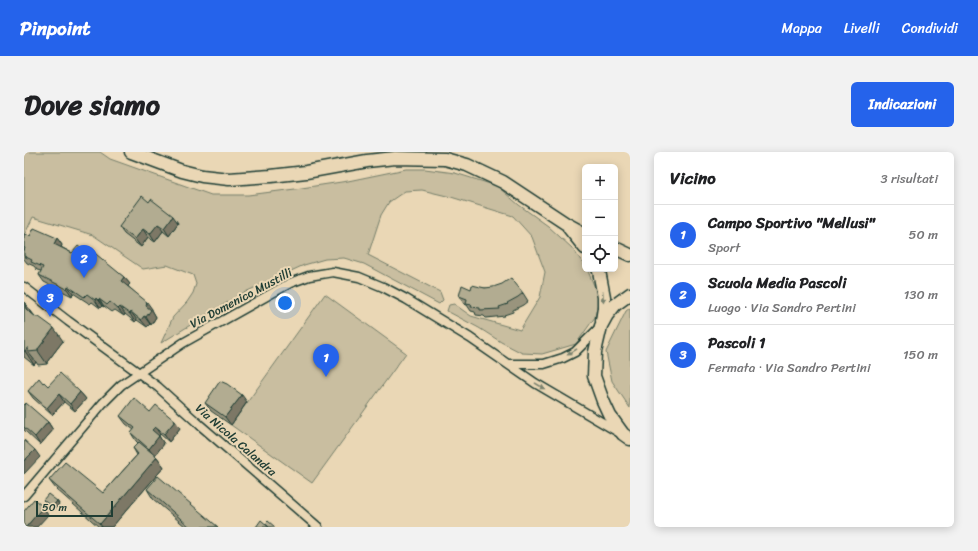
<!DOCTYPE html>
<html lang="it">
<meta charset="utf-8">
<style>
body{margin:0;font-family:Sriracha,sans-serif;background:#f2f2f2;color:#202124}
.controls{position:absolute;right:12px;top:12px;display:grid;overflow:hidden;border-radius:6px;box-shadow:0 2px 10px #0003}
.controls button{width:36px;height:36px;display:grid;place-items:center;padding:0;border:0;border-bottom:1px solid #e0e0e0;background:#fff;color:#202124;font:20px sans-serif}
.scale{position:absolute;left:12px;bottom:10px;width:77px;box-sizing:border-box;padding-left:4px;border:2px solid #1f3d34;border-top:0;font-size:11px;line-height:14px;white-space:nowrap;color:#1f3d34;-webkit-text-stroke:3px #ead7b5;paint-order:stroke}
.you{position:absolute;left:261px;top:151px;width:14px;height:14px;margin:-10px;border:3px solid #fff;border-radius:50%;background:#1a73e8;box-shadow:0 0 0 6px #1a73e833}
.badge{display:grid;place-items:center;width:26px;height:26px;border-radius:50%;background:#2563eb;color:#fff;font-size:13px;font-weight:700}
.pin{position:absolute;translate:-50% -33px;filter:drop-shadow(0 1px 2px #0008)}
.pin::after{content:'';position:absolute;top:21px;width:14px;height:12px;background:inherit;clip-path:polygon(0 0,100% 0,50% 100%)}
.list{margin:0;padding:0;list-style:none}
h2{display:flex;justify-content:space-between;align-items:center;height:52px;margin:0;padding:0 16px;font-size:17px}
h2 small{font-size:13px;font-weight:400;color:#757577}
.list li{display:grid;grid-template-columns:26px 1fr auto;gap:12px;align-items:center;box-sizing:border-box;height:60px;padding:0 16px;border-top:1px solid #e0e0e0}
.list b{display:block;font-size:15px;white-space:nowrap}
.list p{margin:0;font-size:13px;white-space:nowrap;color:#757577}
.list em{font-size:13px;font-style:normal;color:#757577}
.icon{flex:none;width:22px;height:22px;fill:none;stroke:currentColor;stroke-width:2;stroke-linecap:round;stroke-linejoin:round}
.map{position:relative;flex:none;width:606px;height:375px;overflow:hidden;border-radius:6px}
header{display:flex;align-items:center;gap:24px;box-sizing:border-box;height:56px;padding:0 20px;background:#2563eb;color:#fff}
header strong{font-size:19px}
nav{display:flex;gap:22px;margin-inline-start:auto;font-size:14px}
.intro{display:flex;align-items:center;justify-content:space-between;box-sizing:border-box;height:96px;padding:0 24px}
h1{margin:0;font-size:28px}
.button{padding:10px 18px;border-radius:6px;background:#2563eb;color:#fff;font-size:14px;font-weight:700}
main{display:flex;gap:24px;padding:0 24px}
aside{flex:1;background:#fff;border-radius:6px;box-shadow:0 2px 10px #0003}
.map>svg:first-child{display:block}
</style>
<header>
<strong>Pinpoint</strong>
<nav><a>Mappa</a><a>Livelli</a><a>Condividi</a></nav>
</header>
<div class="intro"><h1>Dove siamo</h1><a class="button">Indicazioni</a></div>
<main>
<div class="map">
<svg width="606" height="375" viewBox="0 0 606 375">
<rect width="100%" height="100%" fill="#ead7b5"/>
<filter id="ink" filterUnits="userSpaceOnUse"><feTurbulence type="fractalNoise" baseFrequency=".025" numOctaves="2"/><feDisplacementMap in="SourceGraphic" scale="8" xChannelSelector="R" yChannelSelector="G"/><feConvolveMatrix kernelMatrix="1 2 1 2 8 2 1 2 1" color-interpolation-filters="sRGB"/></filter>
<g filter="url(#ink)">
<path fill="#c9bea0" stroke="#747e6a" d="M0,0H76L86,7L187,43H224L271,37L324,29L382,17H401L431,21L473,34L495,53L524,74L548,96L561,114V117H563L575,145L571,165L552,192L518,202L498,201L477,190L455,176L423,159L425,153L430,152L447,164L496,178L516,145L521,120L508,85L489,64L427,45L398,38L381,39L365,50L357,63L344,103L416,140L419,148L415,152L340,112L320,106L301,107L280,113L217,142L137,191L149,165L163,150L169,141L172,132L169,123L143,113L119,117L69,83L9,65L0,84Z
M301,142L382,201L288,331L207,273Z
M606,156V256L588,229L582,200L602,159Z"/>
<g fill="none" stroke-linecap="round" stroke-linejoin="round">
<defs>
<path id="street" d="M0,135L44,169L134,235L176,273L294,375
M485,212H520L539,206L551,200L576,175
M0,344L79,251L97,233L159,191L266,131L285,124L309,120L335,125L359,135L382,147L446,186L511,231L596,281"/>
<path id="secondary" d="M107,0L158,19L178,24L205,27L247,24L282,20L343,9L371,6L421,7L443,13L479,30L541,71L561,82
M545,76L561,96
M591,96L606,103
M574,117L575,119L580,145V156L578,169
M606,142L591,153L583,163L577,174L571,200L570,224L579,249L586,264L599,282L606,287"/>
</defs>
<use href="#street" stroke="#1f3d34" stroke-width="11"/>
<use href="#secondary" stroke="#1f3d34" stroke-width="15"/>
<use href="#street" stroke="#ead7b5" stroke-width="8"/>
<use href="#secondary" stroke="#ead7b5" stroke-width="12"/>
</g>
<path fill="#99947d" stroke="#1f3d34" d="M154,71L145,84L139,79L131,90L124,85L117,95L100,82L95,75Z
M0,82L6,84L33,86L38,93L37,95L48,101H64L100,125L106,132L104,134L128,157V158L132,165L127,173L126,172L123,175L113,168L111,170L101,162L100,164L91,158L88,160L80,154V155L78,154L76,156L68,150L66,152L49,141L48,144L20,130L15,123L17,119L13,118L10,114L3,111L0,107Z
M461,136L499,141L504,149L499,153L489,158V160L480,163L481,164L462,166L460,164L452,163L451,160L447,159L443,153L440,152L435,144L447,137Z
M0,150L10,163L39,189L23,210V212L14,213L12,210L10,213L0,205Z
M19,231L24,234L56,240L62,247L51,259L40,250L28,263L9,246L4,239Z
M223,250L207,273L187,259L181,251Z
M0,253L24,270L29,278L16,293L0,278Z
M126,260L156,276L145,290L136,282L135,284L140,292L131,303L133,305L140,315L88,375H75L32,337L25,328L79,341L113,303L109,296L114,291L112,289L107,281L110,278L102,272L96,264Z
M123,337L194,375H162L129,347Z
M19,348L33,349L35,352L30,358L21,350Z"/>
<path fill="#7d7866" stroke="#1f3d34" d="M149,64L154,71L145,84L140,76Z
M134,72L139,79L131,90L126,82Z
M119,77L124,85L117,95L111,87Z
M33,86L38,93L35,100L30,92Z
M100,125L106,132L102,136L97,129Z
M44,134L49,141L48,144L43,137Z
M72,146L78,154L76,156L71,148Z
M75,147L80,154V155L74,148Z
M123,150L128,157V158L132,165L127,173L122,165V151Z
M1,151L10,164L2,157Z
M96,155L101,162L100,164L94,157Z
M107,160L113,168L111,170L106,162Z
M120,164L126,172L123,175L117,168Z
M30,176L39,189L23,210V212L14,199V197Z
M4,195V200L12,210L10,213L1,199Z
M56,240L62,247L51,259L46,252Z
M35,242L40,250L28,263L23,256Z
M218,243L223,250L207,273L201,265Z
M151,269L156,276L145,290L140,282Z
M24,270L29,278L16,293L11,285Z
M131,275L136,282L133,286L128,278Z
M135,284L140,292L130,304L125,297Z
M11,298L16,305L0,322V309Z
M133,305L140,315L88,375H78L76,372Z
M33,349L35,352L30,358L28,355Z
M19,355L24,363L13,375H2Z"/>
<path fill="#b2ac91" stroke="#1f3d34" d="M118,44L125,50L127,47L149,64L140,76L134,72L126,82L119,77L111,87L95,75Z
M10,76L33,86L30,92L48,101L54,94L64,101L67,98L100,125L97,129L123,150L122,151L123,152L122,154L127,158L122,165L120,164L117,168L107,160L106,162L96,155L94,157L86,150L83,153L75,147L74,148L72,146L71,148L63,142L60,145L44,134L43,137L15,123L19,115L7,110L8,108L0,104V99L1,96L0,95V82L6,84Z
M487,126L499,141L494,145L483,151L484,152L475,155L476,157L456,158V156L447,155L448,153L442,152L443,147L435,144L438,133L447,137L448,133L461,136L469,135L478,132Z
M0,150L1,151L2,157L12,165H15L30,176L14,197V199L4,200V195L1,199H0Z
M36,221L56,240L46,252L35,242L23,256L4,239L15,226L19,231L20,230L24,234Z
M196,229L203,232L218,243L201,265L181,251Z
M110,246L126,260L132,253L151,269L140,282L131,275L128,278L135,284L125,297L107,281L111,276L96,264Z
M2,251L24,270L11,285L0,275V253Z
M0,288L11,298L0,309Z
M115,290L133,305L76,372L25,328L41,310L79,341L114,302L109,296Z
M134,324L194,375H166L123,337Z
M24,342L33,349L28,355L19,348Z
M10,347L19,355L2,375H0V359Z
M237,368L245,375H232Z
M244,369L251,375H245L241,372Z"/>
<defs><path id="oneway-solid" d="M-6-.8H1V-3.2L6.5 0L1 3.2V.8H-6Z"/></defs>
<g fill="#7a826e">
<use href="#oneway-solid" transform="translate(579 145) rotate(85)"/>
<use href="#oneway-solid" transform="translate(548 200) rotate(148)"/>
<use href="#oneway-solid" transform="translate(516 234) rotate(31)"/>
</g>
</g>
<g text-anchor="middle" stroke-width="4" stroke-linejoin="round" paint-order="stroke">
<g font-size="12" fill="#1f3d34" stroke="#ead7b5">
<text transform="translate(217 146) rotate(-28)" y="4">Via Domenico Mustilli</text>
<text transform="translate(212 288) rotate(41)" y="4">Via Nicola Calandra</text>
</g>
</g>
</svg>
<div class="controls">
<button>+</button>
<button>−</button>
<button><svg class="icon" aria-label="locate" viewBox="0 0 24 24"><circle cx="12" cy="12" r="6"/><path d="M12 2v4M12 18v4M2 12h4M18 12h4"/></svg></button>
</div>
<div class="scale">50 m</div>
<div class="you"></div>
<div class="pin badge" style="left:302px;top:225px">1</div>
<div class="pin badge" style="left:60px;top:126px">2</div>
<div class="pin badge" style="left:26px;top:165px">3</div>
</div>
<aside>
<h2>Vicino<small>3 risultati</small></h2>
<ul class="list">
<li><span class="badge">1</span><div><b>Campo Sportivo &quot;Mellusi&quot;</b><p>Sport</p></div><em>50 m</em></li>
<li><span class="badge">2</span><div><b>Scuola Media Pascoli</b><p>Luogo · Via Sandro Pertini</p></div><em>130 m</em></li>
<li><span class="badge">3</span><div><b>Pascoli 1</b><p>Fermata · Via Sandro Pertini</p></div><em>150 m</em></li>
</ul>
</aside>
</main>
